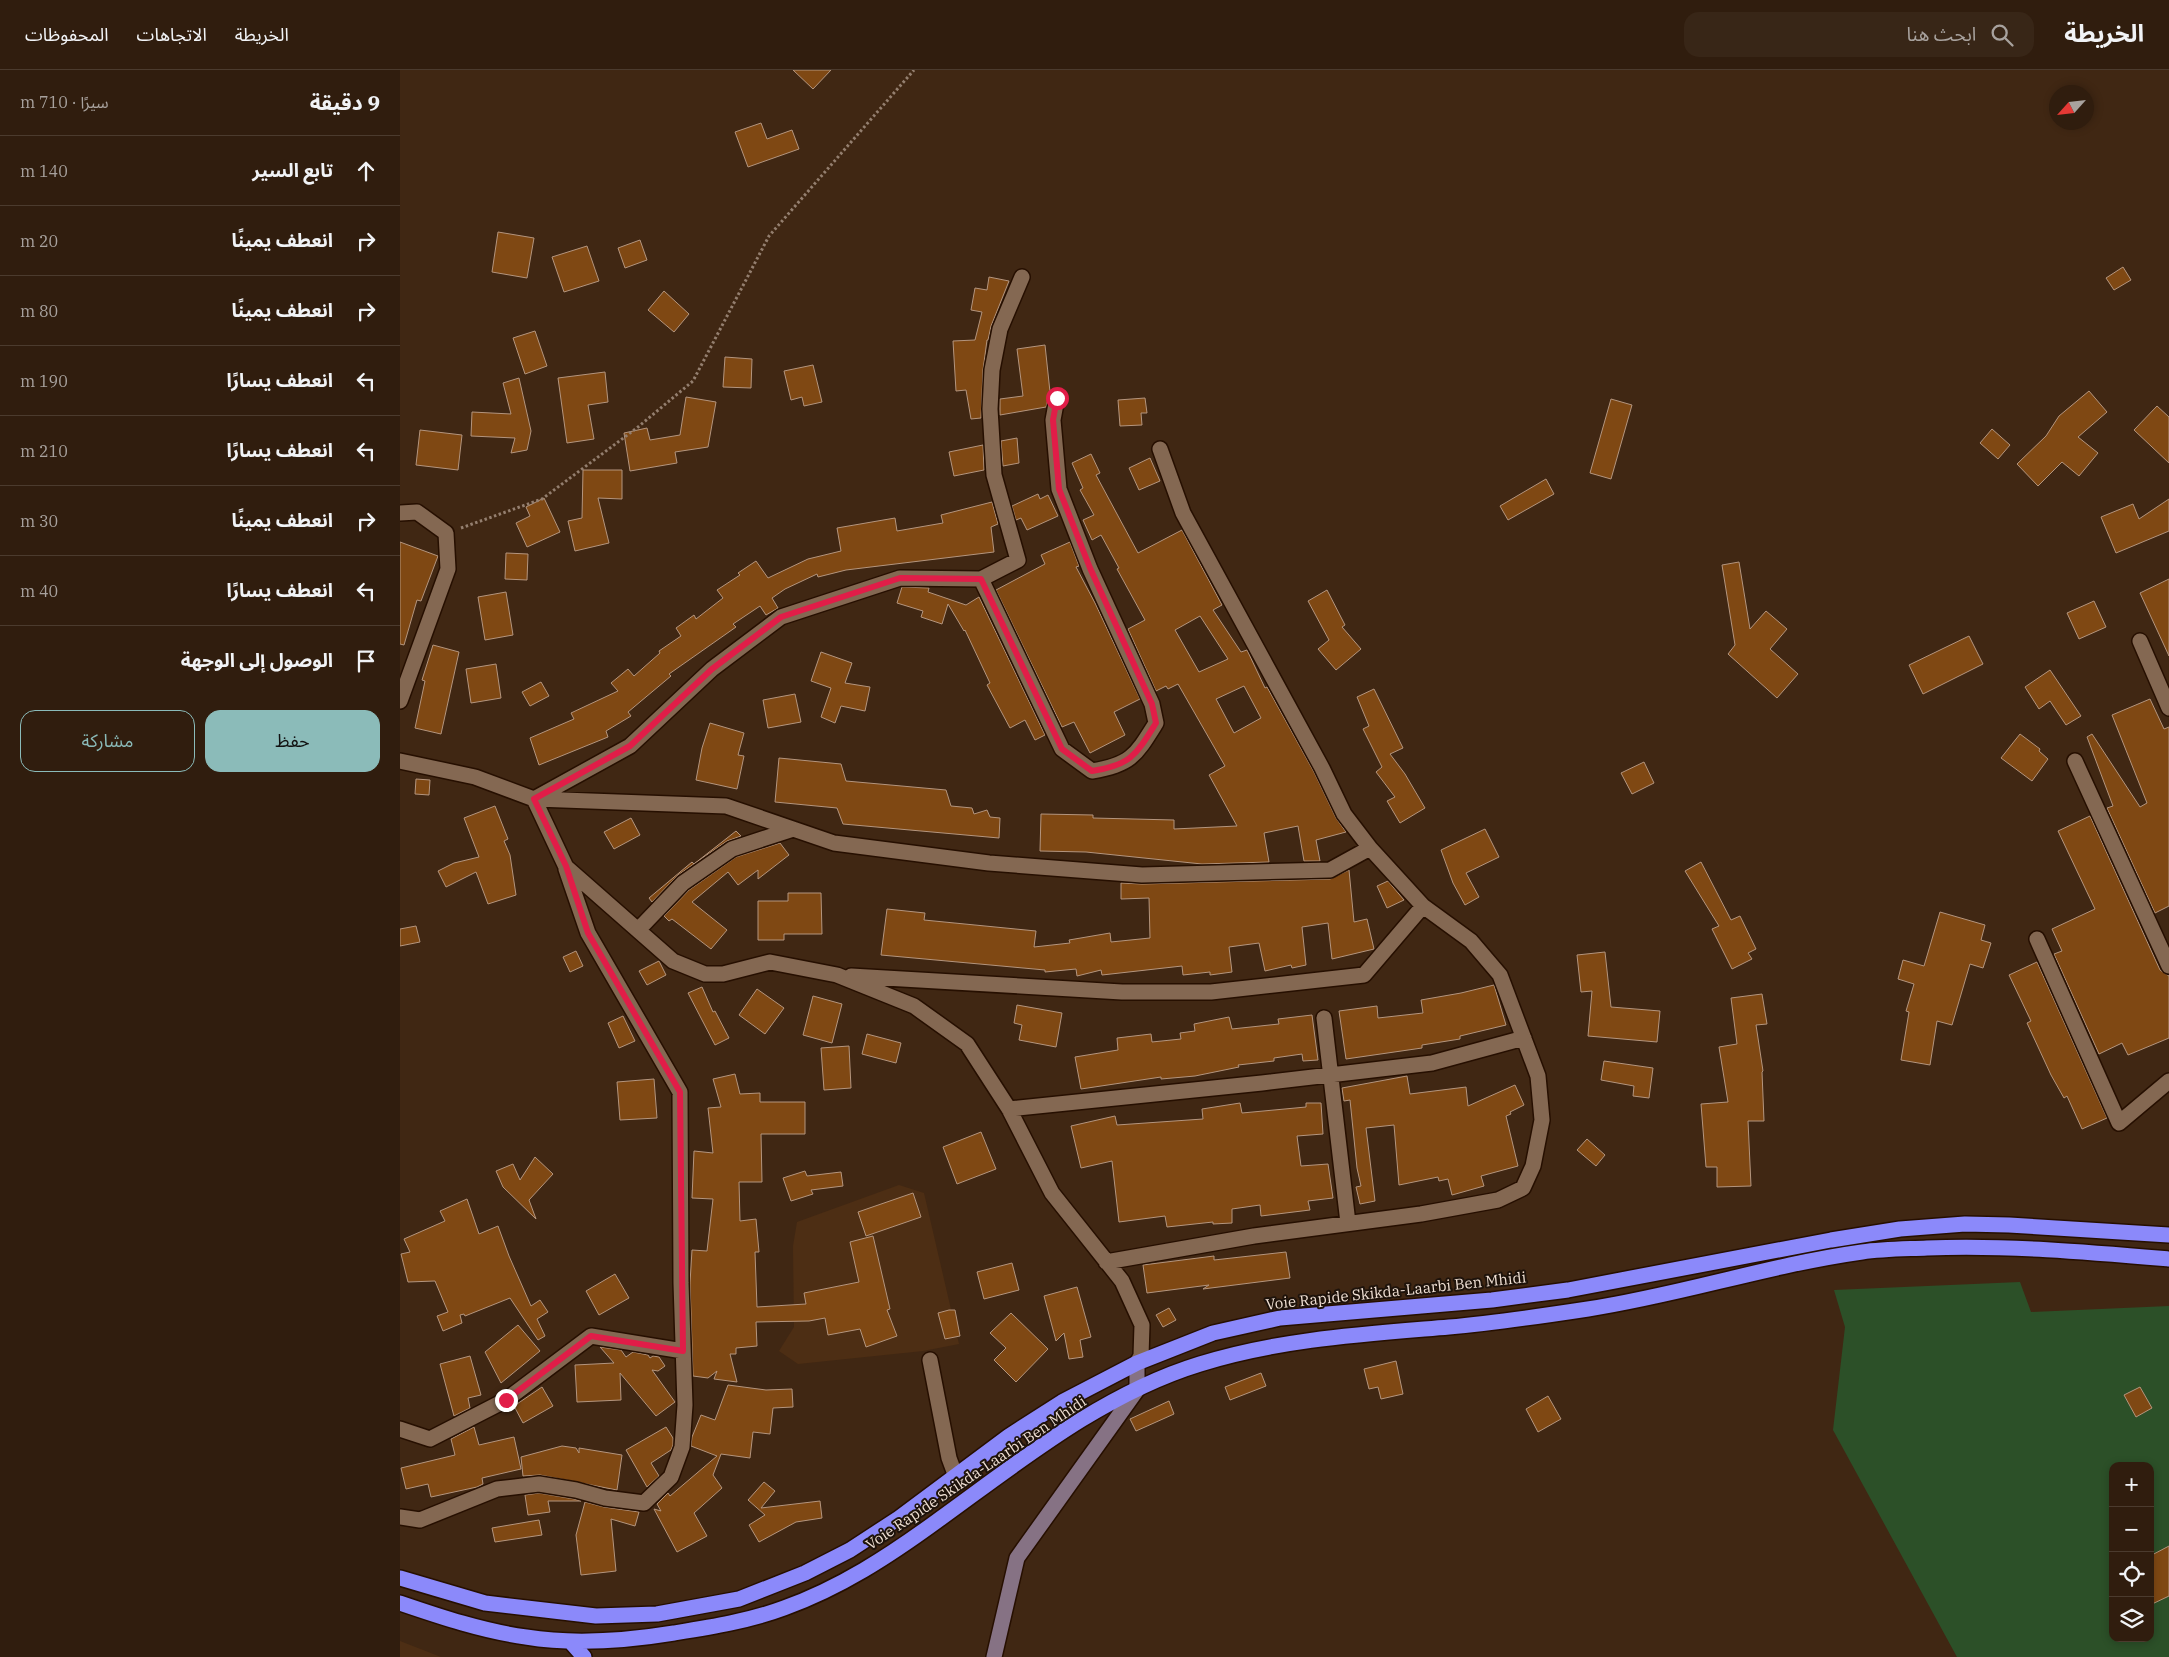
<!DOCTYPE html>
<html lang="ar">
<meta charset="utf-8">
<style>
body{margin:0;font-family:"IBM Plex Serif","Noto Sans Arabic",serif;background:#382617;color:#f1f3f6;direction:rtl}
.controls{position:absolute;right:15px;bottom:15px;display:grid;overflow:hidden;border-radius:10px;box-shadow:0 2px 8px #0003}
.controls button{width:45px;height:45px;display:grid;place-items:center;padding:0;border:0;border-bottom:1px solid #4b3b2e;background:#301d0e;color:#f1f3f6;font:25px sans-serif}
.compass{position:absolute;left:1649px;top:15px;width:45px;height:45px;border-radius:50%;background:#301d0e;box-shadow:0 2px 8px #0003;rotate:243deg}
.stop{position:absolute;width:15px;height:15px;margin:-11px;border:4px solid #e11d48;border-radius:50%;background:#fff}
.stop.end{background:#e11d48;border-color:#fff;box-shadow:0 1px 5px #0008}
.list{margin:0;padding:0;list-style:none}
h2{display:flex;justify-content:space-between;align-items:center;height:65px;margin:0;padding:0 20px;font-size:21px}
h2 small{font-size:16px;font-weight:400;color:#a8a29e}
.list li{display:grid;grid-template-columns:32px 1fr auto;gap:15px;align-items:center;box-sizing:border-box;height:70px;padding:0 20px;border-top:1px solid #4b3b2e}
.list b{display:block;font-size:19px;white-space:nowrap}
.list em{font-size:16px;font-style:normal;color:#a8a29e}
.actions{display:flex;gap:10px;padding:15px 20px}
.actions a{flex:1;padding:11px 0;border:1px solid #8bbbb9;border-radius:15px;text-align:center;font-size:18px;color:#8bbbb9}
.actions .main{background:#8bbbb9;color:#111}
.icon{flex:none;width:28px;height:28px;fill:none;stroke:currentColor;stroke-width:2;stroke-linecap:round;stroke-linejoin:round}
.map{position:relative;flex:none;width:1769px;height:1587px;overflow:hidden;direction:ltr}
header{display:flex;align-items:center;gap:30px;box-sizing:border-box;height:70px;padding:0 25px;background:#301d0e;border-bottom:1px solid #4b3b2e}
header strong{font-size:24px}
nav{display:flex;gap:28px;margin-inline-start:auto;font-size:18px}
.search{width:350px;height:45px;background:#382617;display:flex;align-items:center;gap:12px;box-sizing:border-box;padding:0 18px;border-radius:15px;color:#a8a29e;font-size:19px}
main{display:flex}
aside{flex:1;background:#301d0e}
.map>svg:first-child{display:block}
</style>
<header>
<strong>الخريطة</strong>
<div class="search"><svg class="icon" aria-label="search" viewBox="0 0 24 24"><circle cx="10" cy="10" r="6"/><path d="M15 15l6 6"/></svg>ابحث هنا</div>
<nav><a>الخريطة</a><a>الاتجاهات</a><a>المحفوظات</a></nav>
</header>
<main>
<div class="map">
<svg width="1769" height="1587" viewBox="0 0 1769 1587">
<rect width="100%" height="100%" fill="#402713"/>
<path fill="#4d2e14" d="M499,1115L524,1123L559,1274L523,1281L398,1294L379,1281L394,1257L393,1176L397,1152Z
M0,1571L41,1587H0Z"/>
<path fill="#2c5028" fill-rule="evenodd" d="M1620,1212L1631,1242L1769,1236V1587H1557L1433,1360L1445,1257L1434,1220ZM1713,1396H1750V1568H1713Z"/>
<path fill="#7f4813" stroke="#b4957e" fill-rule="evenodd" d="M393,0H431L413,19Z
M361,53L367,69L392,60L399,79L348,97L335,62Z
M98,162L134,168L127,208L92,202Z
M240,170L247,190L225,198L218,178Z
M187,176L199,211L164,222L152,187Z
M1723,197L1731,210L1714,220L1706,208Z
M589,207L609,211L591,256L588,270H587L583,300L581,348L571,349L566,320L556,321L553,271L575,270L582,242L571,240L575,218L587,220Z
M264,221L289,244L274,262L248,240Z
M135,261L147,296L125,304L113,268Z
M645,275L650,322L646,337L600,345V329L623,326L617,279Z
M325,287L352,289L351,318L323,317Z
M413,295L422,332L404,336L402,327L391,330L384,301Z
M205,302L208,332L188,335L194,369L167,373L158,308Z
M119,308L131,361L127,380L111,383L115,368L71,366L72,342L111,344L103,313Z
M1689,321L1707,342L1678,367L1698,383L1679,406L1662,392L1638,416L1617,394L1646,366L1659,346Z
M286,327L316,332L308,377L275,382L277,393L230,401L224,363L247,358L250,370L280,365Z
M745,328L747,343H741L742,355L720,356L718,330Z
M1211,329L1232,335L1211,409L1190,403Z
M1757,336L1769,347V393L1734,360Z
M1592,359L1610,375L1598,389L1580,373Z
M20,360L62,365L58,400L16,395Z
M617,368L619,393L603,396L601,371Z
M583,375L584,400L554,406L549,382Z
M691,384L700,403L696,405L738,483L782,460L822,535L813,540L841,582L847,580L865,618L867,617L914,702L936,748L946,762L916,770L920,791H904L898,756L864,763L869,792L802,794L686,782L640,781L641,744L693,745V748L774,750V759L837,756L809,705L825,696L778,614L768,619L766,616L756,621L728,559L745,550L717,499L719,498L701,465L692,470L683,450L694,445L680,420L683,418L672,393ZM800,546L828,589L799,602L775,560ZM844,616L861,648L834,663L816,629Z
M750,388L760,411L739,420L729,398Z
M183,400H222V429L198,428L209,473L175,481L168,451L182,448Z
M1146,409L1154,424L1108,450L1100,436Z
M638,424L640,429L648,425L658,446L627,460L621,448L616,450L612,436Z
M144,428L160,462L127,477L116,453L130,446L126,437Z
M1769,429V461L1716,483L1701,447L1733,434L1739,449Z
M592,432L598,454L591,457L594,482L446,500L418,507L417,504L385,519L372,528L378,538L366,545L360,536L333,554L336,557L269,604L271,606L228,642L231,646L206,661L208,667L139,695L130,668L174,649L171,643L218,621L211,613L228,599L234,606L260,583L259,581L281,566L276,558L294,545L296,549L323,528L317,520L340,505L338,503L356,491L368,508L408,489L441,481L437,458L495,448L497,461L543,453L541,445Z
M0,472L38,486L21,531L17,530L4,575L0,574Z
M670,472L679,496L676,497L695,533L740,629L714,642L725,665L690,683L674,652L662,657L596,520L645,494L641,485Z
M106,483L128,484L127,510L105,509Z
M1339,492L1350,559L1366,541L1387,559L1370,579L1398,604L1377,628L1328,584L1335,575L1322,495Z
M1769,509V586L1740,523Z
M502,517L529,518L528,522L566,535L579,527L645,665L635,670L625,650L610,658L587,615L590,613L565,560L564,561L548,534L542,554L521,547L523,541L497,533Z
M927,520L945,555L942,557L961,579L936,600L918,579L929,570L908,531Z
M106,522L113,565L85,570L78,527Z
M1694,531L1706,557L1679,569L1667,543Z
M1569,566L1583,594L1523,624L1509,595Z
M33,575L59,582L41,664L15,658L25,611L22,610Z
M421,582L452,593L445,613L470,617L465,641L441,636L435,653L421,647L431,618L411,611Z
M96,594L101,628L71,633L66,599Z
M1650,600L1681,646L1666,655L1650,631L1639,639L1625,617Z
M141,612L149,626L130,636L122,622Z
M974,619L1003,678L990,684L1005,704L1025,738L1000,753L987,731L995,727L976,702L982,697L963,659L969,656L957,627Z
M395,624L401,652L368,658L363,630Z
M1750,629L1764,659L1769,657V836L1755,843L1707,738L1713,736L1687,667L1692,664L1740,737L1747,733L1712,645Z
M310,653L344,663L338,685L344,686L337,719L296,710L302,678Z
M1620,664L1640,679L1639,681L1648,689L1632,711L1601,688Z
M379,688L441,694L446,711L546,720L551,736L572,738L574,744L587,740L590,747L600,748L599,768L443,754L437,738L375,732Z
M1244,692L1254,713L1232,724L1221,703Z
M16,709L30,710L29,725L15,724Z
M95,736L108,769L104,771L110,785L116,825L88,834L76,802L46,817L38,801L54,793L79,787L64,748Z
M1690,746L1760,900L1769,906V968L1728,985L1722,973L1699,984L1654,884L1662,881L1652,859L1695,839L1658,761Z
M231,748L240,765L214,779L204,762Z
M1085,759L1099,787L1066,803L1079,827L1065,835L1053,813L1041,780Z
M336,761L341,766L327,771L278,805L252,832L249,828L292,792L294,794Z
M380,773L389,785L358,809V800L338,815L328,802L292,832L327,860L311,879L272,849L269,851L264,846L289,820L336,787Z
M1301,792L1331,850L1340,846L1356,879L1348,883L1352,889L1332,899L1312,859L1319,856L1285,801Z
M949,800L954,852L967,849L974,879L932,889L928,853L902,857L906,895L892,898L891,895L865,901L859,873L829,877L832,902L810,905V902L783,905L782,896L702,905L701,900L677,906L676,899L645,902V900L481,885L487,839L525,843L524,850L636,861L634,877L670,873L669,870L710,863L711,872L750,868L749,828L721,829V813L742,814L930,809Z
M988,811L1004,830L987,838L977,816Z
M388,823H421L422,864H384V870H358V831H388Z
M1540,842L1585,855L1581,870L1591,873L1583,898L1570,894L1552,955L1537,951L1530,995L1501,990L1509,942L1506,941L1514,914L1498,909L1503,890L1524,896Z
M16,856L20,872L0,876V859Z
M176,881L183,896L170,902L163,887Z
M1205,882L1211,937L1260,941L1257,972L1188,966L1192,921L1181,922L1177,885Z
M259,891L266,905L247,915L239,901Z
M1637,892L1707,1048L1682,1059L1667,1026L1664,1028L1651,1005L1627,953L1631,951L1609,905Z
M1094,915L1106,955L1060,966V969L1022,975V978L946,989L939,941L977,936L978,948L1023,943L1021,930L1061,923Z
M302,917L313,942L315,941L329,968L315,975L288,923Z
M357,919L384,938L365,964L339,945Z
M1362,924L1367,954L1356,955L1363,1001L1362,1002L1364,1051H1348L1351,1116L1317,1117V1097H1306L1301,1034L1328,1032L1319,977L1337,974L1331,928Z
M413,926L442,934L432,973L403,965Z
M617,935L662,943L656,977L619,970L622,955L614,953Z
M912,945L918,990L903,991L902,984L874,988V991L838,995L839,997L795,1006L761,1009V1007L681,1019L675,987L718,980L717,968L751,964L752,972L781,969L780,963L795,961L794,954L829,947L832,959L879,954L878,949Z
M223,946L235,971L219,978L208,953Z
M467,964L501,973L496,993L462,984Z
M449,976L451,1018L424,1020L421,978Z
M1204,991L1253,998L1249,1028L1233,1026L1234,1016L1201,1010Z
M335,1004L340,1024L360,1023V1032H405V1064H361L362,1112H339L340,1151L356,1149L359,1182H355L357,1237L406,1234L404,1223L459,1212L450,1172L473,1166L490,1239L487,1240L497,1266L466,1277L460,1259L428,1265L425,1248L409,1251L356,1252L357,1276L336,1278V1284H330L337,1312L314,1309L317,1301L308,1308L293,1306L290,1213L292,1180L307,1181L313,1129L292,1128L294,1081L313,1083L308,1038L321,1037L313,1009Z
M1007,1006L1010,1024L1066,1017L1068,1036L1115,1015L1124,1035L1110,1042L1111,1044L1106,1046L1118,1096L1081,1106L1084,1116L1052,1125L1048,1109L1039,1111L1038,1107L999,1115L994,1055L966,1058L975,1131L960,1134L956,1117L961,1116L957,1098L950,1030L944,1031L942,1018Z
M254,1009L257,1048L220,1050L217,1012Z
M840,1033L842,1043L906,1037V1033H921L923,1064L897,1066L901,1096L928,1094L933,1128L908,1131L910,1140L861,1146L860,1135L832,1139V1153L813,1154V1152L767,1157L765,1146L719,1152L712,1091L681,1098L671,1056L715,1046L717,1055L803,1049L802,1039Z
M581,1062L596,1099L557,1114L543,1077Z
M1187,1069L1205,1085L1196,1096L1177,1080Z
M135,1087L153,1104L129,1130L136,1149L103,1117L96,1101L113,1094L120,1110Z
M405,1101L407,1106L441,1102L443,1116L411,1120L413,1124L391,1131L383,1108Z
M513,1123L521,1147L466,1166L458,1142Z
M67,1129L79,1164L98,1156L109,1186L131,1236L140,1230L148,1242L137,1249L145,1266L138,1270L110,1228L65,1246L64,1244L60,1245L62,1253L43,1261L37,1246L48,1242L35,1211L8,1212L1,1184L10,1182L4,1169L45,1151L40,1141Z
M886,1182L890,1208L803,1219L809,1215L747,1223L743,1195L814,1186V1190Z
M612,1193L619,1220L584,1229L577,1202Z
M215,1204L229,1228L199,1245L186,1221Z
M677,1217L691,1267L680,1270L683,1287L669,1289L664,1263L656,1271L644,1226Z
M769,1238L776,1250L763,1257L756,1245Z
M549,1240H555L560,1266L545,1269L538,1243Z
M611,1243L648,1279L616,1312L594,1290L606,1278L590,1263Z
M118,1255L140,1281L101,1313L85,1282Z
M200,1277L221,1280L226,1287L233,1282L248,1285L250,1288L253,1286L259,1287L265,1296L258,1301L252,1300L275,1332L256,1346L220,1303L221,1330L177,1332L175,1295L214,1293Z
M70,1286L81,1325L68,1328L70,1338L54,1346L40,1294Z
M996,1291L1003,1324L981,1329L978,1317L969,1319L964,1299Z
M861,1303L866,1316L830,1330L825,1317Z
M328,1315L366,1320L392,1319L393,1337L373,1338L370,1364L353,1362L350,1388L321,1384L313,1405L322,1418L294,1443L307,1466L277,1482L254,1439L261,1441L257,1434L268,1423L270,1426L317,1386L291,1376L292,1367L301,1345L315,1350Z
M142,1317L153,1336L123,1353L114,1336Z
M1740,1317L1752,1338L1736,1347L1724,1325Z
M1148,1326L1161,1349L1138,1362L1126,1339Z
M769,1331L774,1344L736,1361L730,1349Z
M74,1357L79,1375L114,1367L121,1399L82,1408L83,1414L77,1417L31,1427L28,1414L6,1419L1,1398L55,1385L51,1369Z
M266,1357L273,1368V1375L271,1380L251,1393L259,1406L247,1417L226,1380Z
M162,1376L176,1378L179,1383V1378L222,1385L217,1420L140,1405L123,1406L121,1387Z
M364,1412L375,1421L361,1438L420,1431L422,1448L396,1452L359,1472L349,1455L365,1445L348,1430Z
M139,1423L174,1429L181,1431H148L150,1442L128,1445L125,1425Z
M185,1432L204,1437L239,1442L235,1456L211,1449L216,1501L181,1505L176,1465Z
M139,1450L142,1465L95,1472L92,1458Z
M1769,1476V1526L1750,1535V1486Z"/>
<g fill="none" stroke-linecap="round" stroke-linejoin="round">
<defs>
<path id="street" d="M0,443L17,442L46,463L48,499L0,631
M581,509L618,490L594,405L590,339L592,300L600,259L622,207
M1740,571L1769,638
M0,691L75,707L134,729L166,797L273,891L305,904H323L370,892L437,905L514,936L567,974L609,1039L652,1123L722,1211L742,1255L741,1286L737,1293
M1675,691L1769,896
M134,729L230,676L312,599L381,547L500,508L581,509L662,679L692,701C731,695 736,685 756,653L752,634L690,499L659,419L653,350L657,328
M136,729L326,736L434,773L589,793L742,805L930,800L970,778
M238,860L283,813L332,779L393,759
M1637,869L1719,1053L1769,1011
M451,906L722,922H811L964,905L1023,836
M924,948L948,1153
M609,1039L862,1013L1032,993L1124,968
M706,1192L854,1166L1021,1144L1098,1130L1123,1118L1133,1096L1142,1050L1138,1006L1100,905L1071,871L1023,836L970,778L944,744L922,698L783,443L760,379
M530,1290L549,1388L556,1407
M0,1359L30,1369L106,1330L191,1266L283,1281
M0,1447L20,1450L97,1419L139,1414L176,1420L205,1428L244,1433L271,1407L282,1377L285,1335L281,1213L280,1022L188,863L166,799"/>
<path id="secondary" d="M594,1587L617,1488L737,1320V1293"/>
<path id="highway" d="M0,1508L85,1533L196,1546L257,1544L339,1529L405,1503L450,1480L499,1448L609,1366L662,1332L737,1293L813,1263L880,1248L1092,1230L1168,1220L1431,1170L1500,1159L1565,1154L1609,1155L1769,1165
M0,1533C41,1547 83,1561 126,1567C175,1575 225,1571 274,1563C311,1557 349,1551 384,1538C440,1518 489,1486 537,1451C619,1392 702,1324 800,1294C880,1269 966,1264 1049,1257C1095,1253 1142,1246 1188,1239C1280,1225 1369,1195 1462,1182C1483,1179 1505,1179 1527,1178C1608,1175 1688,1182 1769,1189
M170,1571L184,1587"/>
</defs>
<use href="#street" stroke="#260f00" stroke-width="18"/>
<use href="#secondary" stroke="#260f00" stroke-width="18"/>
<use href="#highway" stroke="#260f00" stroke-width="18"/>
<path stroke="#947f6f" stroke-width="3" stroke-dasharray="2.5 2.5" stroke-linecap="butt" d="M61,458L142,429L238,357L293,311L369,166L514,0"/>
<use href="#street" stroke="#846852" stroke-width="15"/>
<use href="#secondary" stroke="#867284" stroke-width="15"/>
<use href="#highway" stroke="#8b89fa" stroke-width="15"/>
</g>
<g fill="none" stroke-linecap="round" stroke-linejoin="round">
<path stroke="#e11d48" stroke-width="6" d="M106,1330L191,1266L283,1281L280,1022L188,863L166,796L134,729L230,676L312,599L381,547L500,508L581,509L662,679L692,701C731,695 736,685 756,653L752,634L690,498L659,419L653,350L657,328"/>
</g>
<g text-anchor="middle" stroke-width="4" stroke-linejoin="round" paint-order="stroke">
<g font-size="15" fill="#f0e0d4" stroke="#1e130b">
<text transform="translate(996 1221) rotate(-6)" y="5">Voie Rapide Skikda-Laarbi Ben Mhidi</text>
<text transform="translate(576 1403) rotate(-34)" y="5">Voie Rapide Skikda-Laarbi Ben Mhidi</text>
</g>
</g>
</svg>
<div class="controls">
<button>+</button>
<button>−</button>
<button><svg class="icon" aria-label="locate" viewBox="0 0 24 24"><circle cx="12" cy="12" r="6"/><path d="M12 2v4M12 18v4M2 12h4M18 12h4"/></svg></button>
<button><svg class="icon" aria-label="layers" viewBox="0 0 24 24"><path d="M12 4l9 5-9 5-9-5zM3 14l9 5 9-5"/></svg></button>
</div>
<svg class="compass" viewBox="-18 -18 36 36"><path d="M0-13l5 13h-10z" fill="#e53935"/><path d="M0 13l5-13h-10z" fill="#a8a29e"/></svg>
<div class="stop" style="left:657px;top:328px"></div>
<div class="stop end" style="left:106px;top:1330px"></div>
</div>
<aside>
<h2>9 دقيقة<small>سيرًا · 710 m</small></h2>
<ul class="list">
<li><svg class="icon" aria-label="ahead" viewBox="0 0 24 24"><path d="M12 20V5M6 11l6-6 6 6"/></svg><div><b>تابع السير</b></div><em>140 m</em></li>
<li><svg class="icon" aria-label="right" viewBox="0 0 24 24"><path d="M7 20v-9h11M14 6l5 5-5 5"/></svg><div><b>انعطف يمينًا</b></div><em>20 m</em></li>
<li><svg class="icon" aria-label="right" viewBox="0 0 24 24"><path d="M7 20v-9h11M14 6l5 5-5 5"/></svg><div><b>انعطف يمينًا</b></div><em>80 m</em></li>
<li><svg class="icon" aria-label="left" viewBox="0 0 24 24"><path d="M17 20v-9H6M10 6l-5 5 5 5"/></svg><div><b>انعطف يسارًا</b></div><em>190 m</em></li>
<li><svg class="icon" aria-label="left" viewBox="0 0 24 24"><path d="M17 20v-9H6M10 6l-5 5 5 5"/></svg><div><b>انعطف يسارًا</b></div><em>210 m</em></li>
<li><svg class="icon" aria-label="right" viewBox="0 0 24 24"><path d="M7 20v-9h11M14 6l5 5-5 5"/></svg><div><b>انعطف يمينًا</b></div><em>30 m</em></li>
<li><svg class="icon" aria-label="left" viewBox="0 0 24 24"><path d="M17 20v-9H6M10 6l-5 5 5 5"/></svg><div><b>انعطف يسارًا</b></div><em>40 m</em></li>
<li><svg class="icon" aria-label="arrive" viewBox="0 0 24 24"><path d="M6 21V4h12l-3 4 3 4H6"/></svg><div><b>الوصول إلى الوجهة</b></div></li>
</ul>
<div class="actions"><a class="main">حفظ</a><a>مشاركة</a></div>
</aside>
</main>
